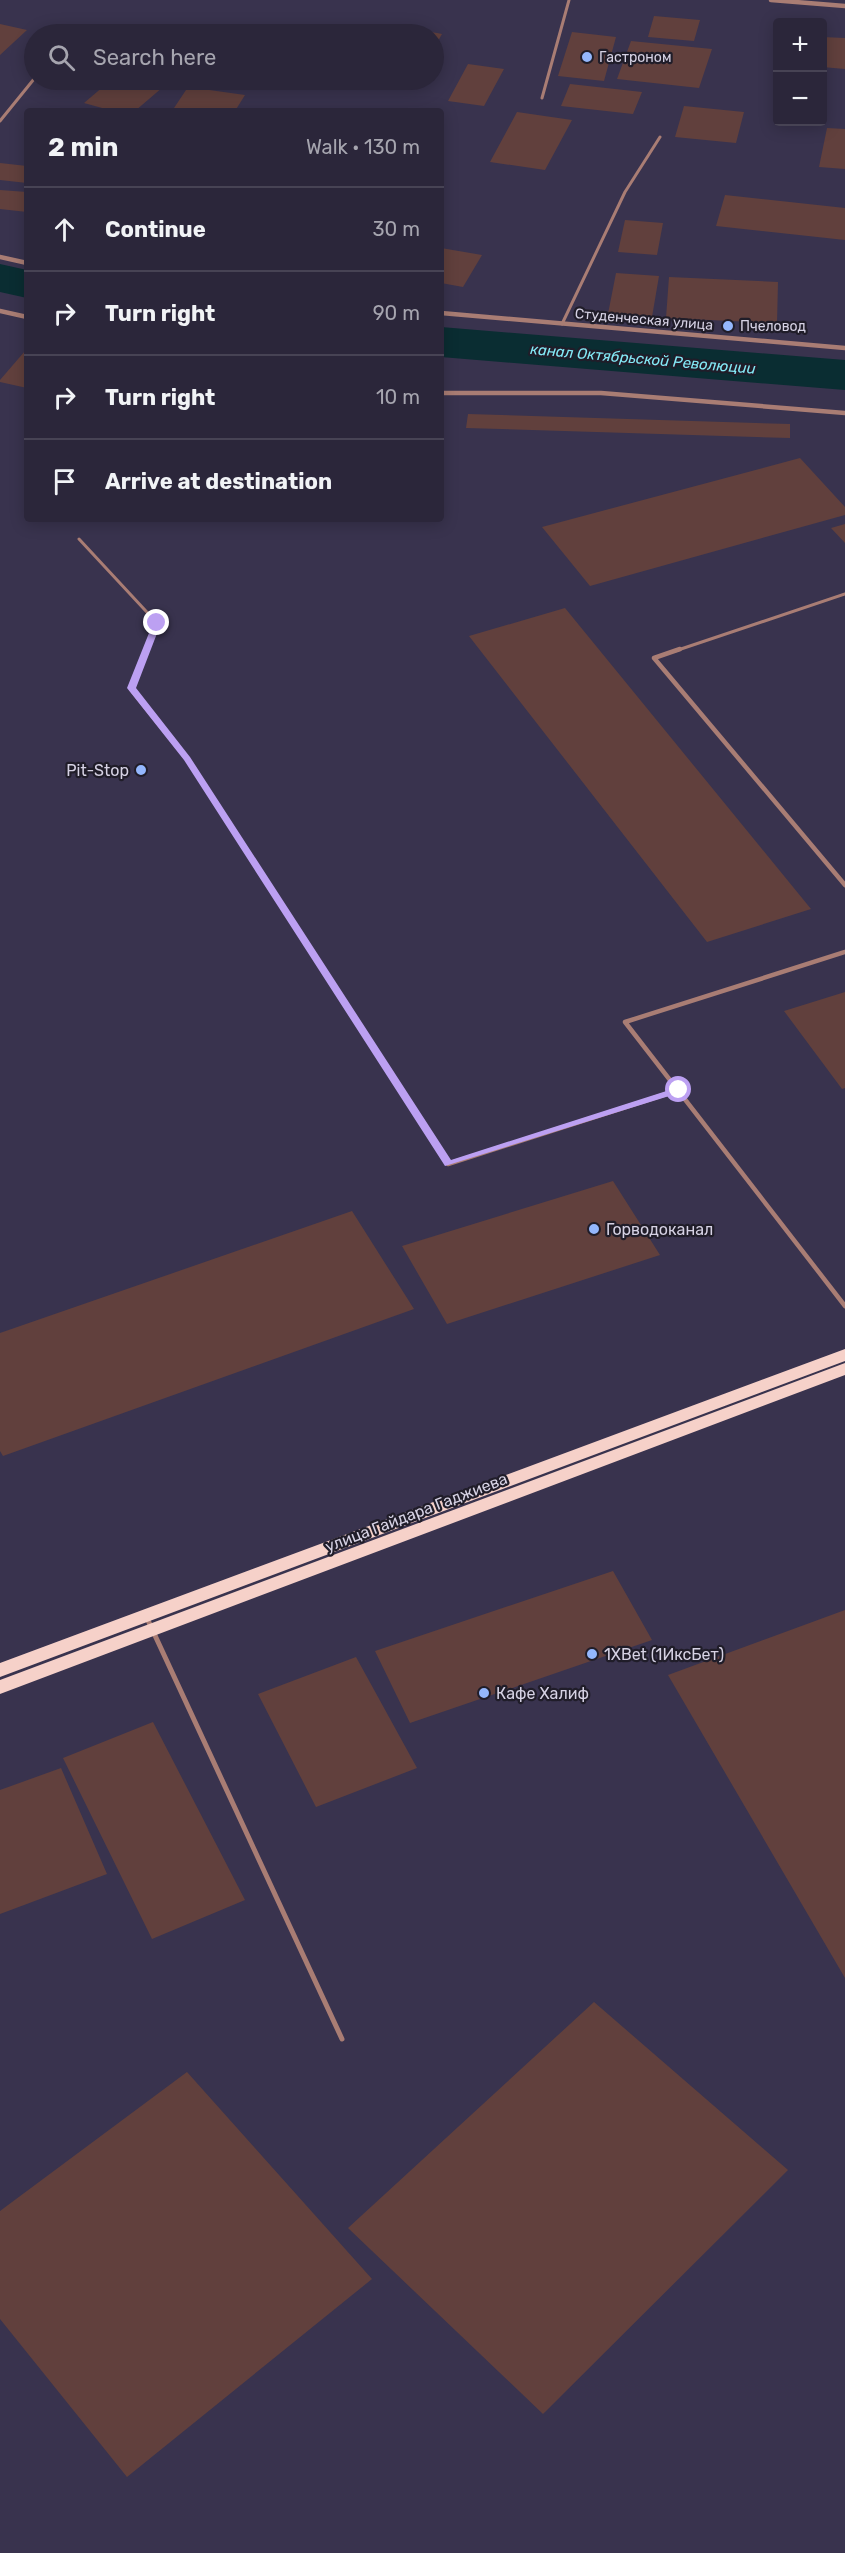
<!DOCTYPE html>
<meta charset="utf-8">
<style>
body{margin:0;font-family:Rubik,sans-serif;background:#373245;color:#f1f3f6}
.controls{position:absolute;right:18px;top:18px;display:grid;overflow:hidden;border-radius:6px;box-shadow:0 3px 15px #0003}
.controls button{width:54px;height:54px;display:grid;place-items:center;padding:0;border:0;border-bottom:2px solid #474354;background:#2b263a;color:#f1f3f6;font:30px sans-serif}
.stop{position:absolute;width:18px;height:18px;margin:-14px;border:4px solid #bca0f2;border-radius:50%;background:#fff}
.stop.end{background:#bca0f2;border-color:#fff;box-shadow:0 2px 6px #0008}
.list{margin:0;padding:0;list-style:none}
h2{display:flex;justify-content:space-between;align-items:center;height:78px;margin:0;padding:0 24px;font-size:26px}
h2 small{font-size:20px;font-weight:400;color:#a6a5af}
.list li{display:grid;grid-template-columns:39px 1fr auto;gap:18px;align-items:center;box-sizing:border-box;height:84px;padding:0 24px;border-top:2px solid #474354}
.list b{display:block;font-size:22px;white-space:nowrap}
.list em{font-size:20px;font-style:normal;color:#a6a5af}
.icon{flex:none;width:33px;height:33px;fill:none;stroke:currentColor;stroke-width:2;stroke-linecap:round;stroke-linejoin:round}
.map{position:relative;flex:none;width:845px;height:2553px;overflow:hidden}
.search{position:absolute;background:#2b263a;box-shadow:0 3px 15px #0003;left:24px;top:24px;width:420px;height:66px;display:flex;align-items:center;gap:15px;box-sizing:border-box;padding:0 21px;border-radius:33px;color:#a6a5af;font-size:22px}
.panel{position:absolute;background:#2b263a;box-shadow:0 3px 15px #0003;left:24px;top:108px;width:420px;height:414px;border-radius:6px}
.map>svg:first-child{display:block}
</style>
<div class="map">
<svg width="845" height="2553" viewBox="0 0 845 2553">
<rect width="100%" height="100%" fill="#39334e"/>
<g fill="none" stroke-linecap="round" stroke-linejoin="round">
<path fill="#0a2d32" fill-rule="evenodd" d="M0,264L27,270V298L0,292Z
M441,327L845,360V390L441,357Z"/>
</g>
<path fill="#61403d" d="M654,16L700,20L694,41L648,37Z
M0,24L27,30L0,55Z
M389,26L437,33L442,34L434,48V34H384Z
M87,29L116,33V34H82Z
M572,32L616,37L604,81L558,76Z
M822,37L845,38V69L822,67Z
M631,41L712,49L699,88L617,79Z
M468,64L504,69L484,106L448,101Z
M111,80H135L163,87L135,111H113L84,103Z
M570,84L642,92L633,114L561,106Z
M188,87L245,95L235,111H172Z
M684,106L744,112L736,143L675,137Z
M517,112L572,120L545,170L490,162Z
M827,128L845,129V169L819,167Z
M0,163L27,166V183L0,180Z
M0,190L27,192V212L0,209Z
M725,195L845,208V240L716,226Z
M625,220L663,223L657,255L618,252Z
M441,248L482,255L463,287L441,283Z
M616,273L659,276L652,317L608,314Z
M669,277L778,282L777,323L666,318Z
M25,351L27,388L0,382V380Z
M468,414L790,424V438L466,428Z
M800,458L845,507V515L590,586L542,527Z
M845,524V543L831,528Z
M565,608L811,909L707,942L469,636Z
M845,992V1088L842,1089L784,1011Z
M613,1181L660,1255L447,1324L402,1246Z
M352,1211L414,1309L3,1456L0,1451V1333Z
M613,1571L652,1640L410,1723L375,1651Z
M845,1610V1978L668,1675Z
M356,1657L417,1768L316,1807L258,1694Z
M153,1722L245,1900L152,1939L63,1758Z
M61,1768L107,1874L0,1914V1790Z
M594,2002L788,2170L543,2414L348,2228Z
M187,2072L372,2279L127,2477L0,2319V2211Z"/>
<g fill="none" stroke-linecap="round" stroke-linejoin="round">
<path stroke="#a97d74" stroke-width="3" d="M542,98L569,0
M0,121L34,79
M562,324L625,192L660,137
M79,539L157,623L146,651
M675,651L845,594"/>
<path stroke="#a97d74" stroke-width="4.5" d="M147,649L131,689L187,759L448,1164L679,1090
M680,649L654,658L845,885
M845,952L625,1022L845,1306"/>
<path stroke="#a97d74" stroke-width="5" d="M146,1616L342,2039"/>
<path stroke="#a97d74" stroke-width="4.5" d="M771,0L845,6
M0,257L27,263
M0,311L27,317
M441,313L845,348
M441,393H601L845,413"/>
<path fill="#f6d1c9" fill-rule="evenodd" d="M845,1349V1361L0,1677V1663Z
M845,1363V1375L0,1694V1680Z"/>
</g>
<path fill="#bca0f2" d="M157,621L161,623L136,688L190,757L451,1160L679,1087L683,1090L682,1092L445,1166L184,760L127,688L153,623Z"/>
<g fill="#94b7fd" stroke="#201d29" stroke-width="2">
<circle cx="587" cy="57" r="6"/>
<circle cx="728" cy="326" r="6"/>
<circle cx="141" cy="770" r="6"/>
<circle cx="594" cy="1229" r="6"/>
<circle cx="592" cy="1654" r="6"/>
<circle cx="484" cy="1693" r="6"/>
</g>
<g text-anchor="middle" stroke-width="4.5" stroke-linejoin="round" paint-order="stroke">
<g font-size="14" fill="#d6d2e4" stroke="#201d29" text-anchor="start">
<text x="599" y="62">Гастроном</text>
<text x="740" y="331">Пчеловод</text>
</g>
<g font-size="14" fill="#d6d2e4" stroke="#201d29">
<text transform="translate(644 319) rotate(5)" y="5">Студенческая улица</text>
</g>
<g font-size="15" font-style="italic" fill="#84eaf7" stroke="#201d29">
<text transform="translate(643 359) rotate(5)" y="5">канал Октябрьской Революции</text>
</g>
<g font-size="16" fill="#d6d2e4" stroke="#201d29" text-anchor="start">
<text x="129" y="776" text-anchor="end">Pit-Stop</text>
<text x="606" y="1235">Горводоканал</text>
<text x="604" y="1660">1XBet (1ИксБет)</text>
<text x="496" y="1699">Кафе Халиф</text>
</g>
<g font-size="16" fill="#d6d2e4" stroke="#201d29">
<text transform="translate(416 1512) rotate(-21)" y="6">улица Гайдара Гаджиева</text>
</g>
</g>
</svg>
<div class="controls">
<button>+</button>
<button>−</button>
</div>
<div class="stop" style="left:679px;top:1090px"></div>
<div class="stop end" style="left:157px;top:623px"></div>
<div class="search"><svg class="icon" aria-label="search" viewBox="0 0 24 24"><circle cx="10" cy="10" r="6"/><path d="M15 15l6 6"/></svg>Search here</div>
<section class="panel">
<h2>2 min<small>Walk · 130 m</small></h2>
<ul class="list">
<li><svg class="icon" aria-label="ahead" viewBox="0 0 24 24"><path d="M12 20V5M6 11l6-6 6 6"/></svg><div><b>Continue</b></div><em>30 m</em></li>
<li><svg class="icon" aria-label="right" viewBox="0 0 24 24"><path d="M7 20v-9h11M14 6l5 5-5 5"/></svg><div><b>Turn right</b></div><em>90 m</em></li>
<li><svg class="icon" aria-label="right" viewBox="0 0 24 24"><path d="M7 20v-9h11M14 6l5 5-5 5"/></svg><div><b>Turn right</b></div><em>10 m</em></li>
<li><svg class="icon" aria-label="arrive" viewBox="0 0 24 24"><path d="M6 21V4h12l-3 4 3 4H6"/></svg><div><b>Arrive at destination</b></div></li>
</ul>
</section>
</div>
